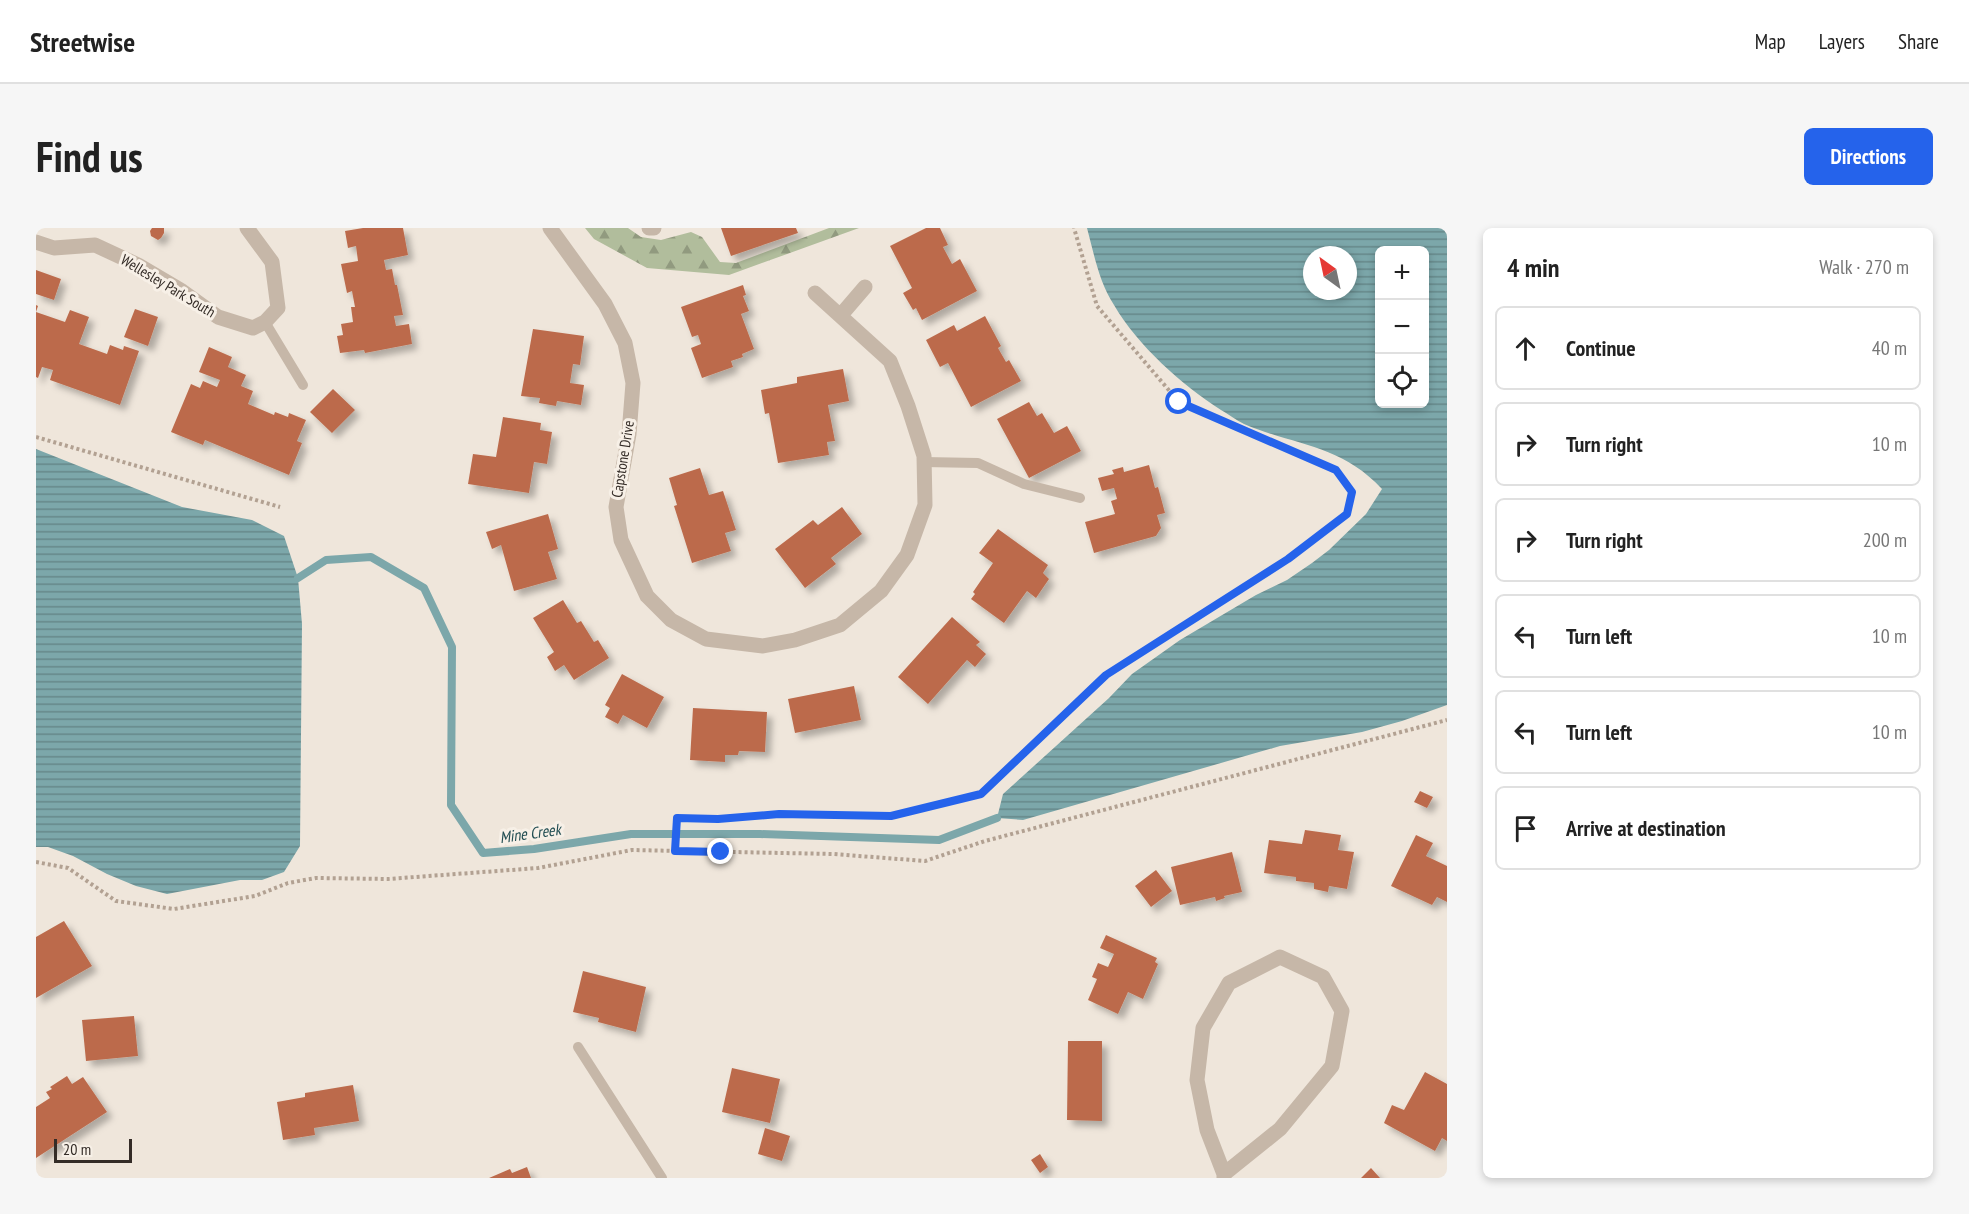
<!DOCTYPE html>
<meta charset="utf-8">
<style>
body{margin:0;font-family:"PT Sans Narrow",sans-serif;background:#f6f6f6;color:#222}
.controls{position:absolute;right:18px;top:18px;display:grid;overflow:hidden;border-radius:9px;box-shadow:0 3px 9px #0003}
.controls button{width:54px;height:54px;display:grid;place-items:center;padding:0;border:0;border-bottom:2px solid #e0e0e0;background:#fff;color:#222;font:30px sans-serif}
.compass{position:absolute;left:1267px;top:18px;width:54px;height:54px;border-radius:50%;background:#fff;box-shadow:0 3px 9px #0003;rotate:327deg}
.scale{position:absolute;left:18px;bottom:15px;width:78px;box-sizing:border-box;padding-left:6px;border:3px solid #342c27;border-top:0;font-size:16px;line-height:21px;white-space:nowrap;color:#342c27;-webkit-text-stroke:4px #f7f0e7;paint-order:stroke}
.stop{position:absolute;width:18px;height:18px;margin:-14px;border:4px solid #2563eb;border-radius:50%;background:#fff}
.stop.end{background:#2563eb;border-color:#fff;box-shadow:0 2px 6px #0008}
.list{margin:0;padding:0;list-style:none}
h2{display:flex;justify-content:space-between;align-items:center;height:78px;margin:0;padding:0 24px;font-size:26px}
h2 small{font-size:20px;font-weight:400;color:#767676}
.list li{display:grid;grid-template-columns:39px 1fr auto;gap:18px;align-items:center;box-sizing:border-box;height:84px;margin:0 12px 12px;padding:0 12px;border:2px solid #e0e0e0;border-radius:9px}
.list b{display:block;font-size:22px;white-space:nowrap}
.list em{font-size:20px;font-style:normal;color:#767676}
.icon{flex:none;width:33px;height:33px;fill:none;stroke:currentColor;stroke-width:2;stroke-linecap:round;stroke-linejoin:round}
.map{position:relative;flex:none;width:1411px;height:950px;overflow:hidden;border-radius:9px}
header{display:flex;align-items:center;gap:36px;box-sizing:border-box;height:84px;padding:0 30px;background:#fff;border-bottom:2px solid #e0e0e0}
header strong{font-size:28px}
nav{display:flex;gap:33px;margin-inline-start:auto;font-size:21px}
.intro{display:flex;align-items:center;justify-content:space-between;box-sizing:border-box;height:144px;padding:0 36px}
h1{margin:0;font-size:42px}
.button{padding:15px 27px;border-radius:9px;background:#2563eb;color:#fff;font-size:21px;font-weight:700}
main{display:flex;gap:36px;padding:0 36px}
aside{flex:1;background:#fff;border-radius:9px;box-shadow:0 3px 9px #0003}
.map>svg:first-child{display:block}
</style>
<header>
<strong>Streetwise</strong>
<nav><a>Map</a><a>Layers</a><a>Share</a></nav>
</header>
<div class="intro"><h1>Find us</h1><a class="button">Directions</a></div>
<main>
<div class="map">
<svg width="1411" height="950" viewBox="0 0 1411 950">
<defs>
<pattern id="forest-firs" width="22" height="20" patternUnits="userSpaceOnUse" patternTransform="scale(1.5)"><rect width="22" height="20" fill="#b1bd9c"/><path d="M5 1l3.5 6h-7zM16 11l3.5 6h-7z" fill="#919a7f"/></pattern>
<pattern id="water-rules" width="6" height="5" patternUnits="userSpaceOnUse" patternTransform="scale(1.5)"><rect width="6" height="5" fill="#7ca7aa"/><path d="M0 2.5h6" fill="none" stroke="#66888a"/></pattern>
<filter id="shadow"><feDropShadow dx="5.5" dy="5.5" stdDeviation="3" flood-color="#0004"/></filter>
</defs>
<rect width="100%" height="100%" fill="#efe6db"/>
<path fill="url(#forest-firs)" d="M549,0H592L605,9L625,12L655,4L666,9L684,34L700,35L793,0H823L693,47L611,40L558,11Z"/>
<path fill="url(#water-rules)" fill-rule="evenodd" d="M1051,0H1411V477L1366,493L1326,504L1244,518L987,592L961,590L967,566L1073,470L1096,446L1144,412L1220,367L1251,352L1276,335L1293,322L1330,286L1346,261C1304,216 1260,218 1208,196C1200,192 1192,186 1185,182C1145,156 1102,118 1078,77C1063,54 1058,26 1051,0ZM1344,22H1388V176H1344ZM1276,27H1312V63H1276Z
M0,221L146,279L216,292L248,308L262,350L266,396L264,618L248,644L226,652H204L131,666L100,658L71,646L37,628L12,619H0Z"/>
<g fill="none" stroke-linecap="round" stroke-linejoin="round">
<path stroke="#7ca7aa" stroke-width="8" d="M262,350L290,332L335,329L388,360L416,419L415,577L447,625L498,621L595,606H724L903,612L961,590"/>
</g>
<path fill="#bc6b4c" filter="url(#shadow)" d="M116,0H128V5L125,10L122,12L115,8L114,3Z
M327,0H367L372,27L348,32L350,42L356,41L359,57H361L367,87L358,88L360,98L373,96L376,116L329,125L328,122L304,125L301,108L307,107L305,96L317,94L315,79H319L316,63L311,65L305,36L322,33L320,18L312,20L309,3Z
M685,0H760L762,5L695,28Z
M890,0H904L912,17L907,19L916,36L924,31L941,63L886,92L880,80L877,82L867,65L876,60L854,18Z
M0,42L25,51L18,72L0,66Z
M707,57L710,67L707,68L713,83L705,86L718,121L706,126L707,129L695,133L697,139L666,150L655,120L665,116L662,107L656,109L645,79Z
M0,77L2,78L0,84L29,94L34,82L53,89L43,116L71,126L74,117L87,122L88,118L103,123L84,177L14,152L17,142L6,139L2,150L0,149Z
M99,81L122,89L112,118L88,109Z
M949,88L965,118L962,120L970,134L973,132L985,153L935,179L912,135L904,139L890,112L918,97L921,103Z
M497,101L548,108L544,137L537,136L534,155L548,157L545,177L521,173L520,178L503,175L504,170L485,168Z
M173,119L196,129L192,139L210,147L205,158L217,163L212,176L238,187L239,184L252,189L253,185L270,192L261,213L266,215L253,247L169,212L167,217L135,204L155,156L164,160L167,153L181,159L184,152L163,144Z
M807,141L813,173L792,177L799,213L791,214L793,227L742,235L733,185L729,186L725,162L761,155V149Z
M297,161L319,182L296,205L274,184Z
M993,174L1001,188L1006,185L1018,205L1031,198L1045,223L993,250L961,191Z
M467,189L505,195L504,202L516,204L511,236L498,234L493,265L432,256L437,226L460,229Z
M1113,237L1119,260L1122,259L1129,285L1121,287L1125,300L1120,308L1058,325L1049,294L1079,286L1075,273L1081,271L1078,260L1066,263L1062,250L1078,246L1076,242L1087,239L1088,244Z
M664,240L673,267L687,263L700,302L689,305L695,323L656,335L638,278L641,277L633,250Z
M806,279L826,306L795,330L800,336L769,360L739,321L777,292L782,297Z
M512,286L522,321L512,324L521,351L478,363L465,317L456,321L450,304Z
M962,301L1012,337L1007,345L1013,351L1000,370L991,363L968,395L935,371L939,366L937,364L957,335L943,325Z
M527,372L541,395L545,393L558,414L562,412L573,430L538,452L528,437L519,443L511,429L518,424L497,390Z
M916,389L944,414L940,417L950,426L939,439L931,432L892,476L862,449Z
M586,446L628,469L611,500L587,487L582,496L569,489L574,480L569,477Z
M818,458L825,492L759,505L752,471Z
M657,480L731,484L729,524L703,523L702,527H689V534L654,532Z
M1384,563L1397,569L1391,580L1378,574Z
M1269,602L1305,607L1302,622L1318,624L1311,661L1293,658L1292,664L1278,661V655L1260,653V649L1228,645L1233,612L1266,616Z
M1380,607L1397,615L1390,628L1411,638V674L1401,669L1396,677L1355,658Z
M1196,624L1206,664L1188,668L1189,670L1180,673L1179,669L1144,677L1135,639Z
M1120,642L1136,663L1115,679L1099,658Z
M28,693L56,738L0,770V709Z
M1070,707L1121,730L1119,734L1122,736L1107,771L1092,764L1082,786L1052,772L1061,751L1056,749L1062,735L1072,739L1078,726L1064,720Z
M547,743L610,759L600,804L562,794L563,790L537,784Z
M98,788L102,828L50,833L46,792Z
M1032,813H1066V893L1031,892Z
M696,840L744,851L734,895L686,884Z
M1389,844L1411,856V913L1406,910L1399,923L1348,895L1356,877L1368,882Z
M31,848L36,856L47,849L71,884L0,930V879L14,870L10,864L16,861L14,859Z
M317,857L323,893L278,900L279,907L247,912L241,874L269,869V865Z
M729,900L754,908L746,933L722,926Z
M1004,926L1012,939L1004,945L995,932Z
M491,939L495,950H453L474,941L476,945Z
M1335,940L1344,950H1325Z"/>
<g fill="none" stroke-linecap="round" stroke-linejoin="round">
<path stroke="#b2a192" stroke-width="4" stroke-dasharray="3 3" stroke-linecap="butt" d="M0,209L244,279
M639,623L641,590L682,591L743,586L855,588L946,566L1070,447L1252,331L1311,286L1315,264L1300,242L1143,174L1061,78L1038,0
M0,634L32,640L80,673L138,681L219,668L252,655L280,650L352,651L502,640L596,622L797,626L889,633L949,613L1411,492"/>
<path stroke="#c6b7a8" stroke-width="10" d="M229,94L267,157
M888,234L942,235L988,256L1044,270
M542,819L626,950"/>
<path stroke="#c6b7a8" stroke-width="15" d="M514,0L569,76L589,115L597,155L593,206L580,279L585,312L611,368L635,392L670,411L727,418L759,412L804,397L845,363L871,327L889,277L888,228L872,178L854,133L779,65
M613,0H618
M0,14L18,20L59,17L102,37L146,63L182,89L217,100L229,94L242,80L236,34L211,0
M805,87L829,59
M1188,950V946L1171,902L1161,852L1167,800L1193,755L1244,729L1287,749L1306,783L1296,838L1244,901L1188,946"/>
</g>
<g fill="none" stroke-linecap="round" stroke-linejoin="round">
<path stroke="#2563eb" stroke-width="8" d="M685,624L639,623L641,590L682,591L743,586L855,588L945,566L1070,447L1252,331L1311,286L1316,264L1300,242L1143,174"/>
</g>
<g text-anchor="middle" stroke-width="6" stroke-linejoin="round" paint-order="stroke">
<g font-size="15" fill="#342c27" stroke="#f7f0e7">
<text transform="translate(132 58) rotate(31)" y="5">Wellesley Park South</text>
<text transform="translate(587 231) rotate(-81)" y="5">Capstone Drive</text>
</g>
<g font-size="16" font-style="italic" fill="#214d52" stroke="#f7f0e7">
<text transform="translate(494 605) rotate(-8)" y="6">Mine Creek</text>
</g>
</g>
</svg>
<div class="controls">
<button>+</button>
<button>−</button>
<button><svg class="icon" aria-label="locate" viewBox="0 0 24 24"><circle cx="12" cy="12" r="6"/><path d="M12 2v4M12 18v4M2 12h4M18 12h4"/></svg></button>
</div>
<svg class="compass" viewBox="-18 -18 36 36"><path d="M0-13l5 13h-10z" fill="#e53935"/><path d="M0 13l5-13h-10z" fill="#767676"/></svg>
<div class="scale">20 m</div>
<div class="stop" style="left:1143px;top:174px"></div>
<div class="stop end" style="left:685px;top:624px"></div>
</div>
<aside>
<h2>4 min<small>Walk · 270 m</small></h2>
<ul class="list">
<li><svg class="icon" aria-label="ahead" viewBox="0 0 24 24"><path d="M12 20V5M6 11l6-6 6 6"/></svg><div><b>Continue</b></div><em>40 m</em></li>
<li><svg class="icon" aria-label="right" viewBox="0 0 24 24"><path d="M7 20v-9h11M14 6l5 5-5 5"/></svg><div><b>Turn right</b></div><em>10 m</em></li>
<li><svg class="icon" aria-label="right" viewBox="0 0 24 24"><path d="M7 20v-9h11M14 6l5 5-5 5"/></svg><div><b>Turn right</b></div><em>200 m</em></li>
<li><svg class="icon" aria-label="left" viewBox="0 0 24 24"><path d="M17 20v-9H6M10 6l-5 5 5 5"/></svg><div><b>Turn left</b></div><em>10 m</em></li>
<li><svg class="icon" aria-label="left" viewBox="0 0 24 24"><path d="M17 20v-9H6M10 6l-5 5 5 5"/></svg><div><b>Turn left</b></div><em>10 m</em></li>
<li><svg class="icon" aria-label="arrive" viewBox="0 0 24 24"><path d="M6 21V4h12l-3 4 3 4H6"/></svg><div><b>Arrive at destination</b></div></li>
</ul>
</aside>
</main>
